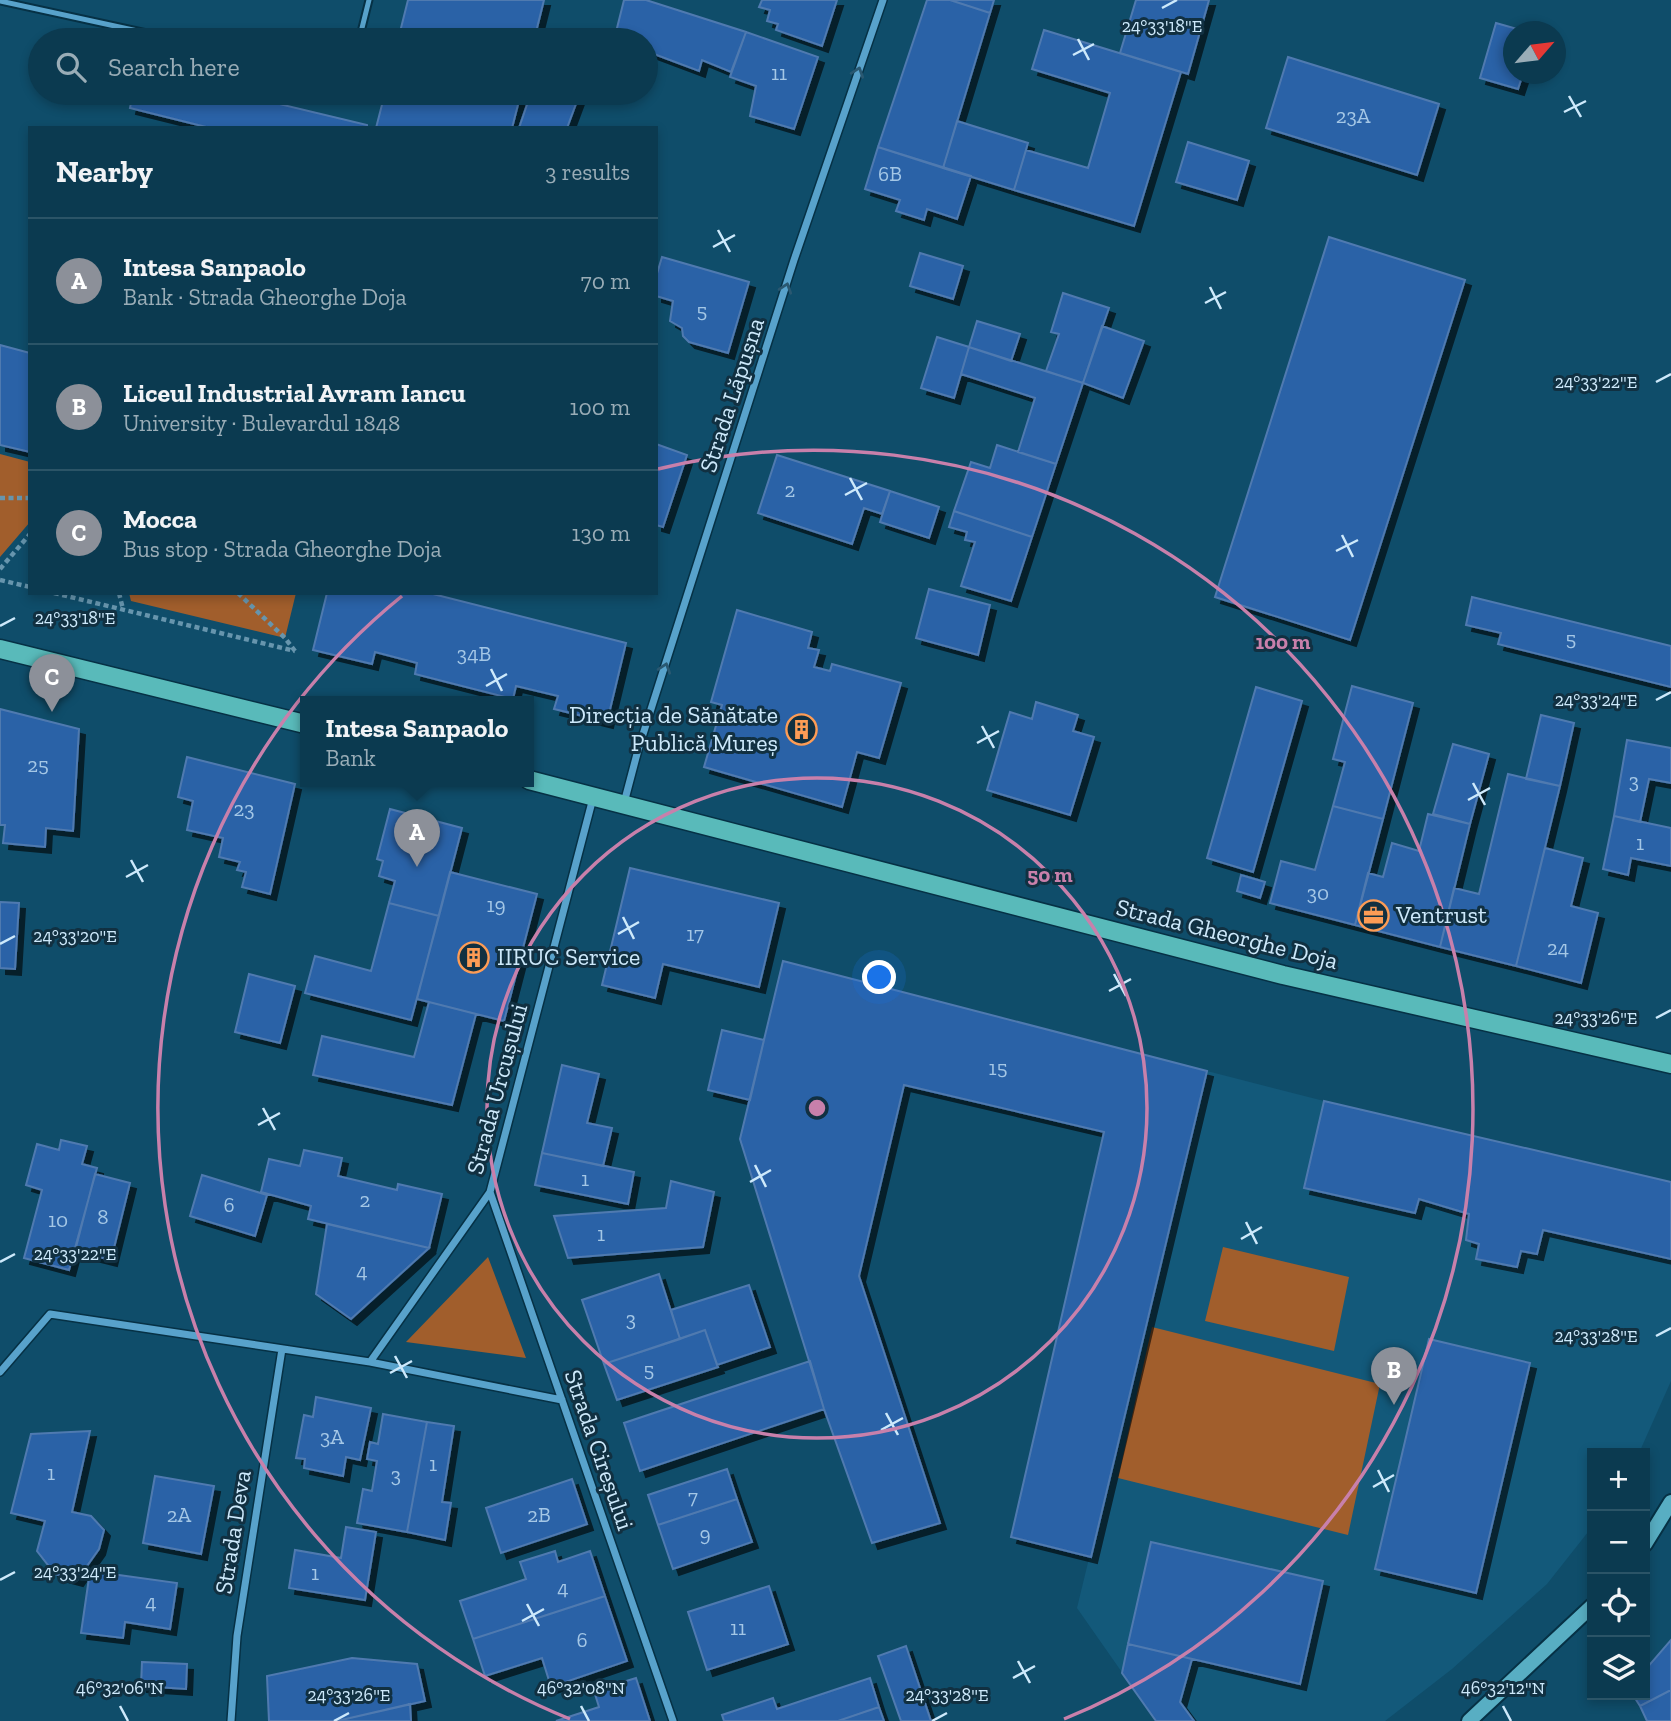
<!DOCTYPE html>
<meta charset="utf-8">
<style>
body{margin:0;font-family:"Zilla Slab",serif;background:#144157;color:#f1f3f6}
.controls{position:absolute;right:21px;bottom:21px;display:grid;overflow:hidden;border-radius:0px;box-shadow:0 4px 10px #0003}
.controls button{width:63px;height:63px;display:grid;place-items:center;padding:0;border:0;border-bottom:2px solid #2b5467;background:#0b3a50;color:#f1f3f6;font:35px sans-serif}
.compass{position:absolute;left:1503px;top:21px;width:63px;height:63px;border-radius:50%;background:#0b3a50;box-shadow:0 4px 10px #0003;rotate:62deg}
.you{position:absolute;left:880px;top:978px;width:24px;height:24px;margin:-18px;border:5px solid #fff;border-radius:50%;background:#1a73e8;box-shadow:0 0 0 10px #1a73e833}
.badge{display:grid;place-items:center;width:46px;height:46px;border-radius:50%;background:#8c9099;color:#fff;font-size:23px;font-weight:700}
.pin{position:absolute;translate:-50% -58px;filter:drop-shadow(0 2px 4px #0008)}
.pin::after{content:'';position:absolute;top:37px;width:24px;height:21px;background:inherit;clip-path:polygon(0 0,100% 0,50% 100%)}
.popup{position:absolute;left:300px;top:696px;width:234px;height:91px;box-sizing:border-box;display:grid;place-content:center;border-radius:0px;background:#0b3a50;filter:drop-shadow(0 2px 5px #0005);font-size:23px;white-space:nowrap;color:#9aadb7}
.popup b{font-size:26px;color:#f1f3f6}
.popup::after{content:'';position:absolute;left:50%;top:100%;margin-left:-14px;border:14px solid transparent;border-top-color:#0b3a50}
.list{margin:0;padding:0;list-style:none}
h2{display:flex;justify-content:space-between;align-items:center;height:91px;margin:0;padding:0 28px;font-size:30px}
h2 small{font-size:23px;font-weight:400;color:#9aadb7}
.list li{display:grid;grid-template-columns:46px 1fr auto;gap:21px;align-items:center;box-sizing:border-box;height:126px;padding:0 28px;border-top:2px solid #2b5467}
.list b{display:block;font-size:26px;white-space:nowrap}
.list p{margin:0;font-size:23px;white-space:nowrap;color:#9aadb7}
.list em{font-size:23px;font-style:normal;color:#9aadb7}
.icon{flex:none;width:38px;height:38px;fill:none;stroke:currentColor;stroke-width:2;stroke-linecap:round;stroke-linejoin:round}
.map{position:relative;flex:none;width:1671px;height:1721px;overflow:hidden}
.search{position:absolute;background:#0b3a50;box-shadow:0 4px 10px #0003;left:28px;top:28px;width:630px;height:77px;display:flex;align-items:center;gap:18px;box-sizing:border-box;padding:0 24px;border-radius:38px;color:#9aadb7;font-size:26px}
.panel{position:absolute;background:#0b3a50;box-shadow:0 4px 10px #0003;left:28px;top:126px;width:630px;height:469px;border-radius:0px}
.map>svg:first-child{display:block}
</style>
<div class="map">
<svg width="1671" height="1721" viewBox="0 0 1671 1721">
<defs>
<filter id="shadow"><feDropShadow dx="6" dy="6" stdDeviation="0" flood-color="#0009"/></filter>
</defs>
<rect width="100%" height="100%" fill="#0f4d6a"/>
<path fill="#13597a" d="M1207,1071L1324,1101L1671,1182V1381L1639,1453H1592V1527L1547,1584L1452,1669L1385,1721H1156L1077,1608Z"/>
<path fill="#a15e2c" d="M0,454L30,462V522L0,557Z
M129,593H296L285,638L131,601Z
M1223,1247L1349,1277L1334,1351L1205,1321Z
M488,1257L526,1358L406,1342Z
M1152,1327L1380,1384L1348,1535L1118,1478Z"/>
<path fill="#2962a7" stroke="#507ab0" stroke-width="2" filter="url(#shadow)" d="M408,0H544L534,40H398Z
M624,0H646L746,32L731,72L702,60L699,71L646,51V40H614Z
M762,0H837L822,46L776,30L778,24L767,21L770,10L759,7Z
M927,0H950L990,13L943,168L878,147Z
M950,0H994L990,13Z
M1136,0H1209L1188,74L1120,53Z
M1496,23L1528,32H1514V74H1523L1518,89L1480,78Z
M1044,30L1181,72L1134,226L1014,190L1026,150L1088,168L1110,93L1032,69Z
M746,32L818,57L794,129L750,116L756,86L730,77Z
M1288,57L1439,104L1417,175L1266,128Z
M133,93H233L367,125V128H210L130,108Z
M385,93H521L512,128H376Z
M531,93H580L567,128H519Z
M957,121L1028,143L1014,190L943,168Z
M1188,142L1249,161L1237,200L1176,182Z
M878,147L971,176L957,219L927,209L924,220L896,211L900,200L865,189Z
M1329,237L1465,280L1350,640L1215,597Z
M920,253L963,266L953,299L910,286Z
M662,257L749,282L728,353L689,342L683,336L682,328L670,321L673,301L656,296V277Z
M1063,293L1109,308L1083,383L1046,371L1059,334L1051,332Z
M977,321L1020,334L1011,361L969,347Z
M1102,326L1144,341L1123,398L1083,383Z
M937,337L969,347L954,398L921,388Z
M0,345L30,353V452L0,445Z
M969,347L1083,383L1056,464L1018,452L1035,398L961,374Z
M656,444L687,455L663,527L656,525Z
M997,445L1056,464L1032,537L954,511L971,462L990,468Z
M777,455L890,491L882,514L864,508L852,544L758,513Z
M890,491L939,507L929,538L880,522Z
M954,511L1032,537L1011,601L961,586L975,542L965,540L967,532L949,527Z
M929,589L990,605L978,655L916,638Z
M327,593H429L626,643L607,722L554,709L558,696L516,686L513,699L415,674L417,663L375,652L372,664L313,650Z
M1472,597L1671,646V687L1498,644L1501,633L1466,625Z
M737,610L812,632L808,648L819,650L814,667L830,671L832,664L901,683L879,758L857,752L842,807L704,767L722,705L711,702Z
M1352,686L1413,703L1383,819L1333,806L1345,762L1333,759Z
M1256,687L1302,701L1253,872L1207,858Z
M1036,702L1078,715L1073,731L1094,737L1070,815L987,790L1010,712L1032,719Z
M0,709L79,729L73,831L46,828L45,847L3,843L5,825H0Z
M1541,715L1574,723L1560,786L1526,779Z
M1627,740L1671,748V783L1649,779L1640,822L1614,816Z
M1453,744L1489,754L1470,824L1433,814Z
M187,757L295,784L270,894L242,887L246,872L237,870L240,862L219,857L223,838L187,830L193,801L178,797Z
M1508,774L1560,786L1516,966L1440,947L1454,888L1479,894Z
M1333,806L1383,819L1355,925L1270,903L1281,861L1315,870Z
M390,809L462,828L439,916L389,903L395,881L379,876L383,861L377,859Z
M1428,814L1470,824L1440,947L1355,925L1368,873L1383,877L1392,843L1419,851Z
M1614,816L1671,828V866L1631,858L1628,875L1603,869Z
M1545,848L1583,858L1571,906L1598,913L1581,983L1516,966Z
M630,868L779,903L759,987L663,964L655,998L602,985Z
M450,872L537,894L504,1021L417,999Z
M1241,875L1265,882L1260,898L1237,891Z
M0,902L19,903L15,969L0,968Z
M389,903L439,916L411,1020L305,993L315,956L371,971Z
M783,961L1207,1071L1091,1557L1011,1537L1104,1132L904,1085L859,1276L940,1523L872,1543L824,1409L740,1139Z
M249,974L295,986L280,1043L235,1032Z
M429,1002L476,1014L452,1105L313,1075L322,1036L414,1057Z
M722,1030L764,1040L750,1100L708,1090Z
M562,1065L599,1074L587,1123L612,1128L603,1166L542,1153Z
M1324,1101L1671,1182V1259L1543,1230L1537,1254L1521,1251L1517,1267L1476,1259L1479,1244L1466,1240L1469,1214L1419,1199L1415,1213L1304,1188Z
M61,1140L87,1146L82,1164L97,1168L69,1270L24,1258L42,1190L26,1185L37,1144L59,1150Z
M304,1150L342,1158L338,1176L397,1190L398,1184L442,1194L429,1248L308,1219L311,1206L261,1192L269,1159L300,1166Z
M542,1153L634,1172L628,1204L535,1185Z
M95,1174L130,1183L111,1260L75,1251Z
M202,1175L267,1195L255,1236L190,1216Z
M671,1181L714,1192L703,1247L568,1258L554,1216L666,1208Z
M327,1224L429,1248L351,1319L316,1294Z
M659,1274L680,1339L604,1364L582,1300Z
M749,1285L770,1347L717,1365L705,1330L680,1339L671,1310Z
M705,1330L718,1367L617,1400L604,1364Z
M1429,1339L1530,1363L1476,1593L1375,1569Z
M810,1361L824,1409L640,1471L624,1423Z
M316,1397L371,1408L360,1460L346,1457L343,1476L304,1468L305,1459L296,1458L304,1415L313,1417Z
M383,1414L427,1422L407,1532L357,1523L363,1489L372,1491L377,1461L367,1459L370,1442L378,1444Z
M427,1422L454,1426L442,1502L451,1503L445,1540L407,1532Z
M90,1431L72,1512L91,1516L104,1530L99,1549L77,1580L55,1574L37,1551L45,1521L11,1513L31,1434Z
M727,1469L737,1499L658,1525L648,1495Z
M155,1476L214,1486L201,1554L143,1543Z
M572,1479L587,1524L501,1553L486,1508Z
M737,1499L752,1542L673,1569L658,1525Z
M346,1527L376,1532L365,1600L289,1588L295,1550L341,1558Z
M1151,1542L1323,1581L1300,1684L1128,1644Z
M555,1551L558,1562L590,1551L605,1596L473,1639L460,1601L526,1579L520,1562Z
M90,1571L177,1583L170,1629L125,1622L123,1638L81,1633Z
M769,1586L788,1644L707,1670L688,1612Z
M605,1596L627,1661L551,1687L542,1658L485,1676L473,1639Z
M1671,1640V1690L1640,1706L1633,1695H1645V1670Z
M1128,1644L1192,1659L1180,1702L1194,1721H1156L1122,1673Z
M906,1646L931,1721H901L878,1656Z
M352,1658L417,1664L425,1701L337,1721H269L267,1676Z
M142,1662L187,1664L186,1689L141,1686Z
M636,1678L650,1721H556L599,1707L594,1691Z
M870,1678L879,1707L838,1721H724L722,1715L773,1698L777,1709Z
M1671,1690V1721H1647L1640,1706Z
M410,1704L411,1721H337Z
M879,1707L884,1721H838Z"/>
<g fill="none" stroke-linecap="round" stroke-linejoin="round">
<defs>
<path id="lane" d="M0,1L179,40
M359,40L369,0"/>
<path id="street" d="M624,803L638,750L794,260L883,0
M490,1192L673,1721
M370,1362L490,1192L593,798
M0,1372L50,1314L370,1362L562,1400
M231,1721L237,1636L282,1349"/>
<path id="secondary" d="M1645,1544L1671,1502
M1469,1721L1592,1606"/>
<path id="primary" d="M0,649L305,724
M529,780L1283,975L1671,1064"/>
</defs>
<use href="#lane" stroke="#063145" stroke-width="9"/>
<use href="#street" stroke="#063145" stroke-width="10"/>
<use href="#secondary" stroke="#063145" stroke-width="18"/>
<use href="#primary" stroke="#063145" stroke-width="21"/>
<path stroke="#6795ad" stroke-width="4.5" stroke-dasharray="5 3.5" stroke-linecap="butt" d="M0,498H30
M0,569L30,534
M0,580L30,587
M54,593L295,651
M119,593L123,609
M238,593L285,638L295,651"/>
<use href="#lane" stroke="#58a2cb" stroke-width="5"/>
<use href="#street" stroke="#58a2cb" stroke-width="7"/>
<use href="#secondary" stroke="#58aec3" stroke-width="14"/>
<use href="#primary" stroke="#59baba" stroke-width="18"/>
</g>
<defs><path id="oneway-chevron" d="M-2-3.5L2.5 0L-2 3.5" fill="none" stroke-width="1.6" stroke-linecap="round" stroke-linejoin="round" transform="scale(1.75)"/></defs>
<g stroke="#2a5871">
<use href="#oneway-chevron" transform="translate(858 72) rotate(-71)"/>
<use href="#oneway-chevron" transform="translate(786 288) rotate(-72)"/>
<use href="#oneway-chevron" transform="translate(665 668) rotate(-72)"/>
</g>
<path fill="none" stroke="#cde9fb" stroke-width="2.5" d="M1162,8L1177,0M1078,39L1089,60M1073,55L1094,44M1569,96L1581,117M1564,112L1586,101M718,230L730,252M713,247L735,235M1210,287L1221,309M1205,303L1226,292M1656,382L1671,374M850,478L862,500M845,495L867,483M1342,535L1353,557M1336,551L1358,540M0,626L15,618M491,669L502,691M486,686L507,674M1656,700L1671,692M982,726L994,748M977,743L999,731M1473,783L1485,805M1468,800L1490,788M131,860L143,882M126,877L148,865M623,917L634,939M618,934L639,922M0,944L15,936M1114,974L1126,996M1109,991L1131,979M1656,1018L1671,1010M263,1108L275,1130M258,1125L280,1113M755,1165L766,1187M750,1182L771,1170M1246,1222L1257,1244M1241,1239L1262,1227M0,1262L15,1254M1656,1336L1671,1328M395,1356L407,1378M390,1373L412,1361M886,1413L898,1435M881,1430L903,1418M1378,1470L1389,1492M1373,1487L1394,1475M0,1580L15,1572M527,1604L539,1626M522,1621L544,1609M1018,1661L1030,1683M1013,1678L1035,1666M120,1706L128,1721M581,1706L589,1721M1503,1706L1511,1721M334,1721L349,1713M932,1721L947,1713"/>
<g fill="none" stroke="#c880ab" stroke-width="3.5">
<circle cx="817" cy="1108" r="330"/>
<path d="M570 1719A659 659 0 0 1 402 596M658 469A659 659 0 0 1 1064 1719"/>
</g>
<defs>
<symbol id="building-ring" viewBox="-11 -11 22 22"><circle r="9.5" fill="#113041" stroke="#fd9c55" stroke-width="1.5"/><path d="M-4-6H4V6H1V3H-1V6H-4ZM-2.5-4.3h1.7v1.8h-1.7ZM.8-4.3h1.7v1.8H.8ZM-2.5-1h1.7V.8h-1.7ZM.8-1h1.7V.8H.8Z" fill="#fd9c55"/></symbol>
<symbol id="office-ring" viewBox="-11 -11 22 22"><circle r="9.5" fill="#113041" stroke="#fd9c55" stroke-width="1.5"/><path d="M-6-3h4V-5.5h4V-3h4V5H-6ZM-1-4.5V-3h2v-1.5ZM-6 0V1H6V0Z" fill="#fd9c55"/></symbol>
</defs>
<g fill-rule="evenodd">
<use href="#building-ring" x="784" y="712" width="35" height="35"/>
<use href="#office-ring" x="1356" y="898" width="35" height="35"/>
<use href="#building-ring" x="456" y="940" width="35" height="35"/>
</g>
<g text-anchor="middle" stroke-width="6" stroke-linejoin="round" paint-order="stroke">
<g font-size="21" fill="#a4c7e6">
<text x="779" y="80">11</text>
<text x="1353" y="123">23A</text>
<text x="890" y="181">6B</text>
<text x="702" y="318">5</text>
<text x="790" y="497">2</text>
<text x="1571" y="646">5</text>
<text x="474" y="661">34B</text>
<text x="38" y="772">25</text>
<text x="1634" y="788">3</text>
<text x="244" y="816">23</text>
<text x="1640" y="850">1</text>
<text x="1318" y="900">30</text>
<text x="496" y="912">19</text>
<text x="695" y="941">17</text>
<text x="1558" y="955">24</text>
<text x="998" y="1075">15</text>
<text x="585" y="1186">1</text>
<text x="365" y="1207">2</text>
<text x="229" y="1212">6</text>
<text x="103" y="1224">8</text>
<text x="58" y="1227">10</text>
<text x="601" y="1241">1</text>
<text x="362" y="1278">4</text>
<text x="631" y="1326">3</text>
<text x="649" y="1377">5</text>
<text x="332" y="1444">3A</text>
<text x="433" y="1471">1</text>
<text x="51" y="1480">1</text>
<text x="396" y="1482">3</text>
<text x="693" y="1504">7</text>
<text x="179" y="1522">2A</text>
<text x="539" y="1522">2B</text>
<text x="705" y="1541">9</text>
<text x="315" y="1580">1</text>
<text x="563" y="1595">4</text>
<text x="151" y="1609">4</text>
<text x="738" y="1635">11</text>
<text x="582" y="1647">6</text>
</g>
<g font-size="24" fill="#cde9fb" stroke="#113041">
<text transform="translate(732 395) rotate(-72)" y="8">Strada Lăpușna</text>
<text transform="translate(1227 934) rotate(14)" y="8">Strada Gheorghe Doja</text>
<text transform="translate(497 1089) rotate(-75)" y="8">Strada Urcușului</text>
<text transform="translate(599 1450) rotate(71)" y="8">Strada Cireșului</text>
<text transform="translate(233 1532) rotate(-81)" y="8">Strada Deva</text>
</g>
<g font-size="24" fill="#cde9fb" stroke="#113041" text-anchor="start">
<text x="778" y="723" text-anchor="end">Direcția de Sănătate<tspan x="778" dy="28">Publică Mureș</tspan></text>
<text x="1396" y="923">Ventrust</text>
<text x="497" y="965">IIRUC Service</text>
</g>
</g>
<g font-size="18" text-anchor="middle" fill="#cde9fb" stroke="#113041" stroke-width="6" stroke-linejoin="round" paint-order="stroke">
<text x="1162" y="32">24°33'18"E</text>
<text x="1596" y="388">24°33'22"E</text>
<text x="75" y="624">24°33'18"E</text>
<text x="1596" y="706">24°33'24"E</text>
<text x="75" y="942">24°33'20"E</text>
<text x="1596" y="1024">24°33'26"E</text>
<text x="75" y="1260">24°33'22"E</text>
<text x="1596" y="1342">24°33'28"E</text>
<text x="75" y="1578">24°33'24"E</text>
<text x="120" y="1694">46°32'06"N</text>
<text x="581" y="1694">46°32'08"N</text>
<text x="1503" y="1694">46°32'12"N</text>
<text x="349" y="1701">24°33'26"E</text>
<text x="947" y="1701">24°33'28"E</text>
</g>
<circle cx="817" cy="1108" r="10" fill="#c880ab" stroke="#113041" stroke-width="3.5"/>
<g font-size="21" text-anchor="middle" font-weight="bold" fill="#c880ab" stroke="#113041" stroke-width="6" stroke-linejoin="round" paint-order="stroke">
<text x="1283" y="649">100 m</text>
<text x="1050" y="882">50 m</text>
</g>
</svg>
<div class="controls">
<button>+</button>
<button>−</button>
<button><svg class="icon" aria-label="locate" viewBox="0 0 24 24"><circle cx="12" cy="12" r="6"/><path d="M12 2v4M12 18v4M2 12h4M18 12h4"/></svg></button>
<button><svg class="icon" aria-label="layers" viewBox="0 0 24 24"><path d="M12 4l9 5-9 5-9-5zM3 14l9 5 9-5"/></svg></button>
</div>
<svg class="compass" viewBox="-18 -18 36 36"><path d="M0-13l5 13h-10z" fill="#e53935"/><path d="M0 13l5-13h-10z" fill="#9aadb7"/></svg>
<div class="you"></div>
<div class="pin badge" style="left:417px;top:867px">A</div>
<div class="popup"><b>Intesa Sanpaolo</b>Bank</div>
<div class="pin badge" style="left:1394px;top:1405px">B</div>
<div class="pin badge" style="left:52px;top:712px">C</div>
<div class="search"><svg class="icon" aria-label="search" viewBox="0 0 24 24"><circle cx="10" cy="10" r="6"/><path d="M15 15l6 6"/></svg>Search here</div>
<section class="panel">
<h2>Nearby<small>3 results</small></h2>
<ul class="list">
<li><span class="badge">A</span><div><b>Intesa Sanpaolo</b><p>Bank · Strada Gheorghe Doja</p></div><em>70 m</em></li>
<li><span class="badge">B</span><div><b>Liceul Industrial Avram Iancu</b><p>University · Bulevardul 1848</p></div><em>100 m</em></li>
<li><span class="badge">C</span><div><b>Mocca</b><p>Bus stop · Strada Gheorghe Doja</p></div><em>130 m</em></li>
</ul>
</section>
</div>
